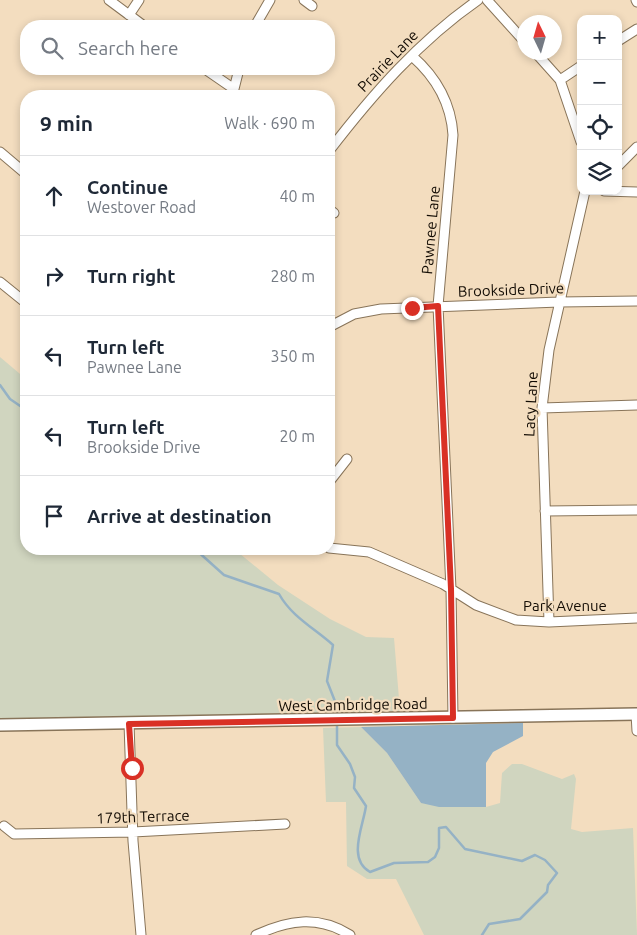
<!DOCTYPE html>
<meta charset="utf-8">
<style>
body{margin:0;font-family:Ubuntu,sans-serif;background:#f6f6f7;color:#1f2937}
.controls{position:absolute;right:15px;top:15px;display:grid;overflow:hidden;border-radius:10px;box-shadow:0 2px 8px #0003}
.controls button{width:45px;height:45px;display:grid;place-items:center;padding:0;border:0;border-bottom:1px solid #e0e1e3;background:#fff;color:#1f2937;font:25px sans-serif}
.compass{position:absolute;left:517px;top:15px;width:45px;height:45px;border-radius:50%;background:#fff;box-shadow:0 2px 8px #0003;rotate:355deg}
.stop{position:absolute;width:15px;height:15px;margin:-11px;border:4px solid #d93025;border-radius:50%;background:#fff}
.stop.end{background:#d93025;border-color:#fff;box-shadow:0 1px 5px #0008}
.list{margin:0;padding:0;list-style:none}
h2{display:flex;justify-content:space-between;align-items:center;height:65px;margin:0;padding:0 20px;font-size:21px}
h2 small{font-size:16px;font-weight:400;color:#747a83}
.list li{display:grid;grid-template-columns:32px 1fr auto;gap:15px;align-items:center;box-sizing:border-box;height:80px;padding:0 20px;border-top:1px solid #e0e1e3}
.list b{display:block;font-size:19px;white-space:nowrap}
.list p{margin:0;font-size:16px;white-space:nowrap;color:#747a83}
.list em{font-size:16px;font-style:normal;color:#747a83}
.icon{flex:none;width:28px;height:28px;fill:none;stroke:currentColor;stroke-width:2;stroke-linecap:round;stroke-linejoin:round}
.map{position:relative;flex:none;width:637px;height:935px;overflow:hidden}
.search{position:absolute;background:#fff;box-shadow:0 2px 8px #0003;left:20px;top:20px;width:315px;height:55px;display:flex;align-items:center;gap:12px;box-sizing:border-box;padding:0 18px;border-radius:20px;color:#747a83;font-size:19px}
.panel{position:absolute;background:#fff;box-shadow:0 2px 8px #0003;left:20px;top:90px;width:315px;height:465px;border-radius:20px}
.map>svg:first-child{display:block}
</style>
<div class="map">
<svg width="637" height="935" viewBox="0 0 637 935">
<rect width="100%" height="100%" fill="#f3ddbf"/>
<path fill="#d0d5bf" d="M0,357L26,379V549H234L278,585L330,619L366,637L394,638L400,711L0,720Z
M361,727L387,753L421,803L486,807L500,803L502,773L512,764H522L562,779L574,774L576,779L571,829L582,832L633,828L637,935H424L396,879H367L347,866L346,802H326L323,728Z"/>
<path fill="#95b2c5" d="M523,723V736L493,752L486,763V807H439L421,803L387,753L361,727Z"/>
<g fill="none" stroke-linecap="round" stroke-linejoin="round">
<path stroke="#95b2c5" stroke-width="2.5" d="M0,385L10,399L26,410
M195,549L224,575L279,594C292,617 314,628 333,645L327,681L338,709L337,716
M337,721V745L350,764L355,777L354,788L366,806C363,827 347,859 370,872L394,863L428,862L435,857L439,848V828L446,827L465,849L522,861L535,855L545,860L557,873L548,885L547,892L520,919L489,924L482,935"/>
<defs>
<path id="minor" d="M109,0L144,26
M304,0L312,6
M487,0L524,41
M636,0L637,2
M129,15L139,0
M255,26L270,0
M618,41L637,29
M535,52L560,80L581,142
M412,56C436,77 451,103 453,135L438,306L451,589L453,718
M205,69L234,89
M560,80L581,66
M229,96L234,89L239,69
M329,151C372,95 419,41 478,0
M0,152L26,174
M618,166L637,147
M604,191L637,192
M329,209L334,213
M0,282L26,303
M329,327L354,314L381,309L559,302L637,301
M542,408L637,405
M329,482L347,459
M545,511L637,510
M329,548L369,552L443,584L476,605L516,620L549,622L637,618
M549,622L542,408L549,350L585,191
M636,714L637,731
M129,723L133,841L141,935
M4,826L14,834L133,832L285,824
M256,935C288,920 318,915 350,935"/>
<path id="tertiary" d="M0,725L637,714"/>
</defs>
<use href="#minor" stroke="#887459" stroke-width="11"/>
<use href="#tertiary" stroke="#887459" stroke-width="14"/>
<use href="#minor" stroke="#fff" stroke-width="9"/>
<use href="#tertiary" stroke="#fff" stroke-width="11"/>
</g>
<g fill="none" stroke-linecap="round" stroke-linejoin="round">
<path stroke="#d93025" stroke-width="6" d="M132,768L129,724L453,718L451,589L438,306L412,308"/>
</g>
<g text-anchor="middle" stroke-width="4.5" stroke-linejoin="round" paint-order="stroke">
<g font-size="15" fill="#120b03" stroke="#f3ddbf">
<text transform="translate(388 61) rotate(-46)" y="5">Prairie Lane</text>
<text transform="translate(431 230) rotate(-85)" y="5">Pawnee Lane</text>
<text transform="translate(511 290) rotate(-2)" y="5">Brookside Drive</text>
<text transform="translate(531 404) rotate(-87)" y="5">Lacy Lane</text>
<text x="565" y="611">Park Avenue</text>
<text transform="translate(353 705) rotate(-1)" y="5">West Cambridge Road</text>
<text transform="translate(143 817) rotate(-2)" y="5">179th Terrace</text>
</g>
</g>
</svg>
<div class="controls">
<button>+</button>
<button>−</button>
<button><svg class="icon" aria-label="locate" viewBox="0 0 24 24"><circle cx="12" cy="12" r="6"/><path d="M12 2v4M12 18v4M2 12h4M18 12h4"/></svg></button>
<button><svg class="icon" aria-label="layers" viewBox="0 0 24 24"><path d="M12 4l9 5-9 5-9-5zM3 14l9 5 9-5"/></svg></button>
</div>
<svg class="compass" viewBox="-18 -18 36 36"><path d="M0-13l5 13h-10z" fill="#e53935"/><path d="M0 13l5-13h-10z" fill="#747a83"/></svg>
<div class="stop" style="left:132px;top:768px"></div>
<div class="stop end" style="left:412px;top:308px"></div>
<div class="search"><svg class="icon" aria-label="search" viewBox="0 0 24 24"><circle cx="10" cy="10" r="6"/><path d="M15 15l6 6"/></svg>Search here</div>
<section class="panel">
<h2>9 min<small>Walk · 690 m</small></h2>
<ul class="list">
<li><svg class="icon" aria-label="ahead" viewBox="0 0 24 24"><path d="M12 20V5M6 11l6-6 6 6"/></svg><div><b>Continue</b><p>Westover Road</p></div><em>40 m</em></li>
<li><svg class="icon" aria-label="right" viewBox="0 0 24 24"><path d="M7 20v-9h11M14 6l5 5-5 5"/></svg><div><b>Turn right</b></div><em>280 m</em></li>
<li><svg class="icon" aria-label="left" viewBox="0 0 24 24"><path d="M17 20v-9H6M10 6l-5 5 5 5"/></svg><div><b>Turn left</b><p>Pawnee Lane</p></div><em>350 m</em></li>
<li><svg class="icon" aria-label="left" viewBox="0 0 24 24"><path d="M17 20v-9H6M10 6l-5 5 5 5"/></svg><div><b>Turn left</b><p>Brookside Drive</p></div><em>20 m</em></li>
<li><svg class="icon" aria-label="arrive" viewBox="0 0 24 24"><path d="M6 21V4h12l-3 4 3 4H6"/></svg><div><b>Arrive at destination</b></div></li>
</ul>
</section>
</div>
